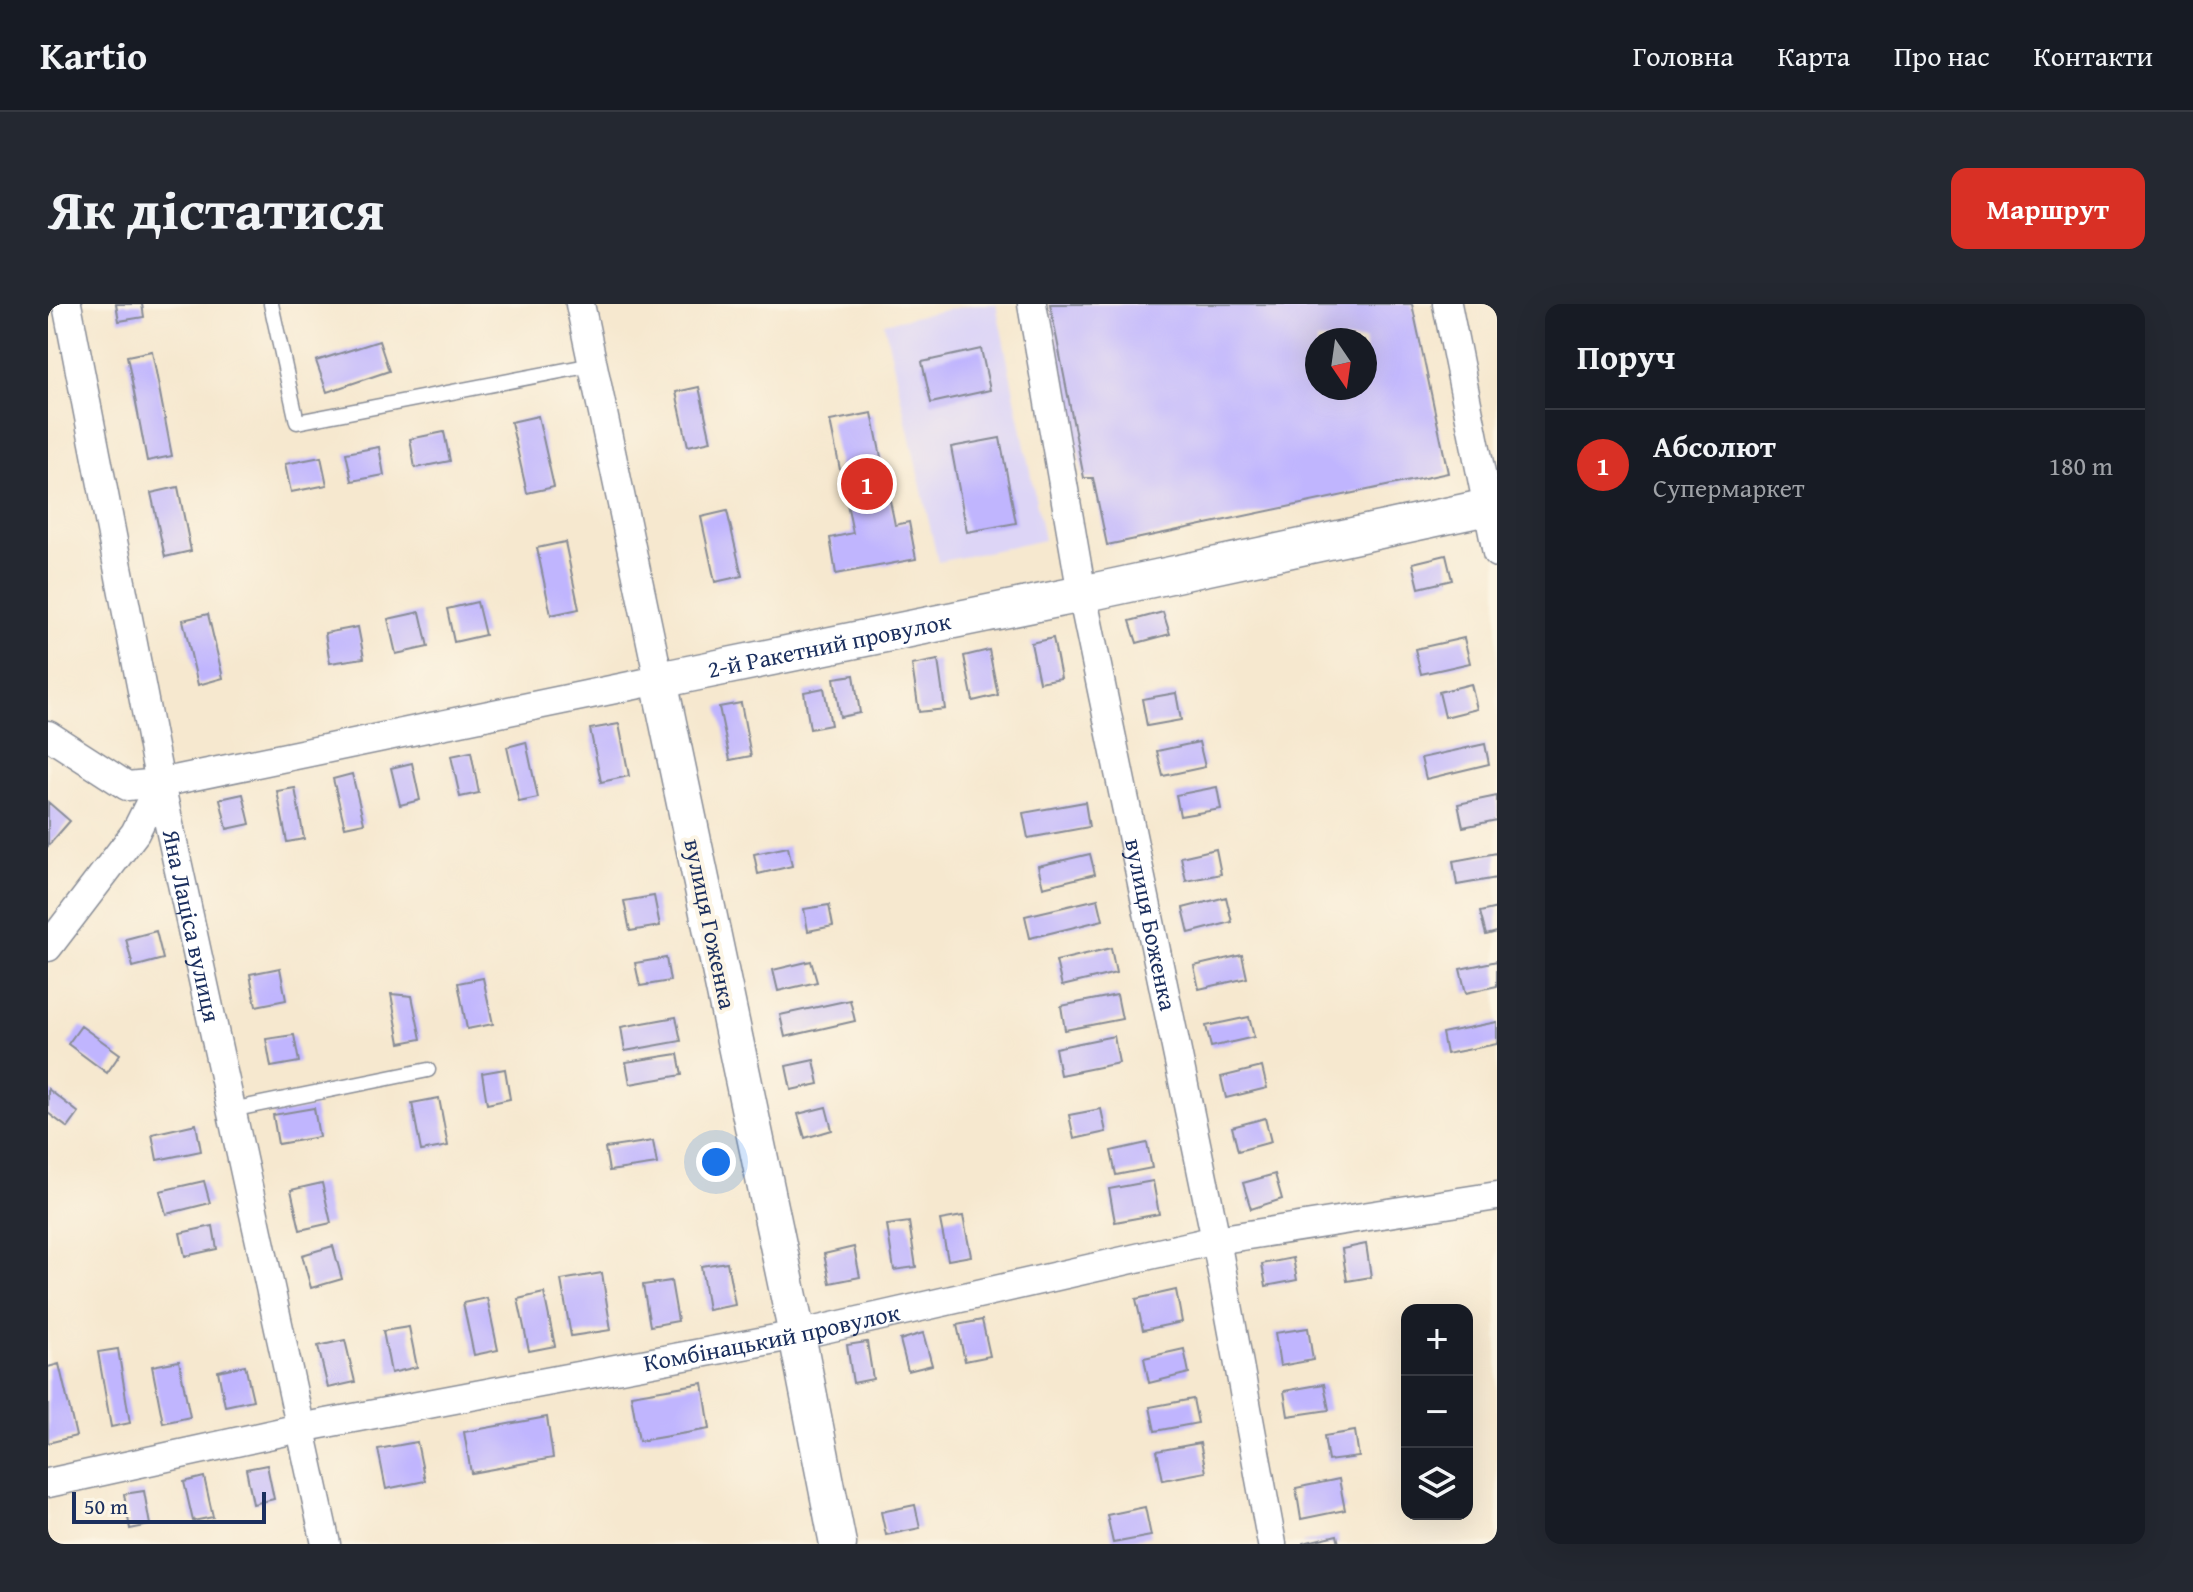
<!DOCTYPE html>
<html lang="uk">
<meta charset="utf-8">
<style>
body{margin:0;font-family:"Gentium Book Plus",serif;background:#242831;color:#f1f3f6}
.controls{position:absolute;right:24px;bottom:24px;display:grid;overflow:hidden;border-radius:16px;box-shadow:0 8px 32px #0002}
.controls button{width:72px;height:72px;display:grid;place-items:center;padding:0;border:0;border-bottom:2px solid #363941;background:#171b24;color:#f1f3f6;font:40px sans-serif}
.compass{position:absolute;left:1257px;top:24px;width:72px;height:72px;border-radius:50%;background:#171b24;box-shadow:0 8px 32px #0002;rotate:167deg}
.scale{position:absolute;left:24px;bottom:20px;width:194px;box-sizing:border-box;padding-left:8px;border:4px solid #1b2f5e;border-top:0;font-size:22px;line-height:28px;white-space:nowrap;color:#1b2f5e;-webkit-text-stroke:6px #fcf5e5;paint-order:stroke}
.you{position:absolute;left:668px;top:858px;width:28px;height:28px;margin:-20px;border:6px solid #fff;border-radius:50%;background:#1a73e8;box-shadow:0 0 0 12px #1a73e833}
.badge{display:grid;place-items:center;width:52px;height:52px;border-radius:50%;background:#d93025;color:#fff;font-size:26px;font-weight:700}
.pin{position:absolute;translate:-50% -50%;border:4px solid #fff;box-shadow:0 2px 8px #0006}
.list{margin:0;padding:0;list-style:none}
h2{display:flex;justify-content:space-between;align-items:center;height:104px;margin:0;padding:0 32px;font-size:34px}
h2 small{font-size:26px;font-weight:400;color:#9ea1a6}
.list li{display:grid;grid-template-columns:52px 1fr auto;gap:24px;align-items:center;box-sizing:border-box;height:112px;padding:0 32px;border-top:2px solid #363941}
.list b{display:block;font-size:30px;white-space:nowrap}
.list p{margin:0;font-size:26px;white-space:nowrap;color:#9ea1a6}
.list em{font-size:26px;font-style:normal;color:#9ea1a6}
.icon{flex:none;width:44px;height:44px;fill:none;stroke:currentColor;stroke-width:2;stroke-linecap:round;stroke-linejoin:round}
.map{position:relative;flex:none;width:1449px;height:1240px;overflow:hidden;border-radius:16px}
header{display:flex;align-items:center;gap:48px;box-sizing:border-box;height:112px;padding:0 40px;background:#171b24;border-bottom:2px solid #363941}
header strong{font-size:38px}
nav{display:flex;gap:44px;margin-inline-start:auto;font-size:28px}
.intro{display:flex;align-items:center;justify-content:space-between;box-sizing:border-box;height:192px;padding:0 48px}
h1{margin:0;font-size:56px}
.button{padding:20px 36px;border-radius:16px;background:#d93025;color:#fff;font-size:28px;font-weight:700}
main{display:flex;gap:48px;padding:0 48px}
aside{flex:1;background:#171b24;border-radius:16px;box-shadow:0 8px 32px #0002}
.map>svg:first-child{display:block}
</style>
<header>
<strong>Kartio</strong>
<nav><a>Головна</a><a>Карта</a><a>Про нас</a><a>Контакти</a></nav>
</header>
<div class="intro"><h1>Як дістатися</h1><a class="button">Маршрут</a></div>
<main>
<div class="map">
<svg width="1449" height="1240" viewBox="0 0 1449 1240">
<rect width="100%" height="100%" fill="#fcf5e5"/>
<filter id="ink" filterUnits="userSpaceOnUse"><feTurbulence type="fractalNoise" baseFrequency=".0125" numOctaves="2"/><feDisplacementMap in="SourceGraphic" scale="16" xChannelSelector="R" yChannelSelector="G"/><feConvolveMatrix kernelMatrix="1 2 1 2 8 2 1 2 1" color-interpolation-filters="sRGB"/></filter>
<filter id="wash" filterUnits="userSpaceOnUse"><feTurbulence type="fractalNoise" baseFrequency=".006" numOctaves="4" result="noise"/><feDisplacementMap in="SourceGraphic" scale="32" xChannelSelector="R" yChannelSelector="G"/><feGaussianBlur stdDeviation="1.8" result="paint"/><feColorMatrix in="noise" values="0 0 0 0 0 0 0 0 0 0 0 0 0 0 0 0 0 1.4 0 .05"/><feComposite in="paint" operator="in"/></filter>
<g filter="url(#wash)">
<rect width="100%" height="100%" fill="#f6e8cf"/>
<path fill="#ddd5f6" d="M927,0H948L996,236L890,258L836,19Z"/>
<g id="blocks">
<path fill="#c0b5fe" fill-rule="evenodd" d="M68,0H94L96,13L71,17Z
M1002,0H1364L1400,169L1059,241L1045,174H1036ZM1269,36H1317V84H1269Z
M331,37L341,67L279,88L268,57Z
M933,45L942,86L883,99L874,58Z
M104,47L124,152L99,157L79,52Z
M651,83L663,137L640,142L628,88Z
M824,109L847,221L861,218L868,255L788,270L782,234L805,229L782,117Z
M490,112L506,183L479,189L463,118Z
M396,128L402,157L367,164L362,135Z
M952,134L968,219L919,228L903,143Z
M331,143L336,171L304,177L298,149Z
M273,153L279,181L243,188L237,160Z
M130,183L143,247L117,253L103,189Z
M679,207L694,272L667,278L653,213Z
M517,238L531,305L503,311L489,244Z
M1398,251L1404,276L1371,284L1365,259Z
M429,298L437,331L406,338L399,305Z
M372,308L380,343L348,350L340,315Z
M1115,308L1122,330L1089,339L1082,317Z
M160,310L175,374L150,381L135,316Z
M310,323L316,354L282,359L277,329Z
M1005,334L1013,374L991,378L983,339Z
M1416,334L1422,359L1373,370L1367,345Z
M941,346L950,391L925,397L916,352Z
M890,356L897,405L871,408L864,361Z
M806,371L812,409L792,413L786,374Z
M1423,380L1429,405L1397,413L1391,388Z
M776,384L783,421L762,425L756,388Z
M1128,389L1133,416L1099,422L1094,395Z
M693,399L703,452L682,456L671,403Z
M571,420L581,472L553,478L542,425Z
M478,438L490,494L471,498L459,443Z
M1151,438L1157,463L1115,472L1109,447Z
M1437,440L1441,460L1378,475L1373,454Z
M423,448L431,489L412,493L403,452Z
M364,459L372,496L352,501L343,464Z
M304,470L316,519L297,523L285,475Z
M1169,483L1173,505L1132,512L1128,491Z
M247,484L256,535L239,538L229,487Z
M195,490L202,520L179,525L172,495Z
M1449,492V516L1415,523L1410,500Z
M0,498L22,517L0,542Z
M1037,498L1041,523L980,534L975,509Z
M740,543L744,562L710,570L706,550Z
M1168,545L1173,570L1138,577L1133,553Z
M1449,549V574L1409,581L1405,557Z
M1042,550L1047,570L995,583L990,562Z
M606,592L612,622L582,627L576,597Z
M1178,593L1184,618L1141,629L1135,604Z
M1050,595L1055,616L982,634L977,612Z
M781,601L785,622L760,627L756,605Z
M1449,604V628L1438,631L1432,608Z
M108,627L115,655L85,663L78,635Z
M1063,644L1068,669L1014,682L1008,657Z
M1194,651L1199,674L1151,685L1146,662Z
M618,654L622,677L592,682L587,659Z
M763,657L769,678L730,687L725,666Z
M1449,657V682L1418,689L1412,665Z
M232,664L238,696L208,702L202,670Z
M435,674L445,720L419,725L410,679Z
M343,690L364,692L373,735L352,739Z
M1069,691L1074,715L1017,726L1013,702Z
M802,696L807,717L737,733L732,711Z
M628,713L633,737L577,747L573,723Z
M1201,713L1206,733L1163,743L1158,722Z
M1449,718V740L1398,750L1394,729Z
M33,722L72,750L59,769L20,740Z
M246,731L251,758L223,763L218,735Z
M1066,732L1071,759L1012,771L1007,744Z
M630,750L634,771L582,780L578,758Z
M766,756L771,780L743,786L738,762Z
M1214,763L1219,784L1178,794L1173,773Z
M457,765L462,795L439,800L434,769Z
M0,785L31,809L20,824L0,809Z
M391,794L400,842L373,847L364,799Z
M778,803L784,826L757,834L750,810Z
M266,804L271,833L230,840L225,811Z
M1053,805L1058,828L1026,835L1021,811Z
M1217,814L1223,838L1190,847L1184,823Z
M148,820L153,847L109,856L104,830Z
M605,837L609,860L561,867L557,844Z
M1099,839L1104,864L1068,871L1063,847Z
M1227,870L1234,895L1203,905L1195,879Z
M156,877L162,899L118,910L112,887Z
M1105,877L1111,910L1067,918L1061,885Z
M274,879L283,919L252,926L243,886Z
M915,912L923,952L900,956L892,916Z
M861,918L868,963L846,966L839,921Z
M165,922L169,945L137,952L132,929Z
M1318,940L1323,973L1299,977L1294,945Z
M285,942L294,975L263,984L254,951Z
M806,943L812,973L782,979L776,950Z
M1245,954L1249,976L1218,982L1214,960Z
M679,958L687,1001L660,1006L653,962Z
M554,969L563,1026L523,1032L513,976Z
M623,977L630,1017L602,1022L595,981Z
M1128,986L1134,1018L1095,1026L1088,995Z
M496,989L507,1042L481,1047L470,995Z
M439,994L450,1046L426,1051L415,999Z
M934,1016L942,1052L917,1057L909,1021Z
M361,1023L369,1063L343,1069L335,1027Z
M1260,1024L1265,1056L1232,1062L1227,1029Z
M875,1029L884,1061L860,1067L852,1036Z
M297,1036L307,1078L280,1084L270,1042Z
M819,1038L825,1075L805,1079L799,1041Z
M70,1045L82,1119L63,1123L50,1048Z
M1136,1045L1141,1069L1101,1079L1096,1054Z
M131,1057L142,1113L115,1119L104,1062Z
M11,1060L28,1132L0,1139V1063Z
M197,1061L205,1096L177,1102L170,1067Z
M655,1079L662,1125L591,1137L583,1091Z
M1276,1080L1281,1106L1240,1112L1236,1087Z
M1145,1095L1150,1119L1107,1127L1102,1103Z
M499,1113L505,1154L423,1169L416,1128Z
M1307,1127L1311,1153L1280,1157L1276,1132Z
M369,1138L377,1177L338,1185L330,1145Z
M1152,1139L1158,1168L1115,1176L1109,1147Z
M219,1161L226,1195L205,1200L198,1165Z
M156,1173L165,1213L145,1217L136,1178Z
M1291,1175L1297,1206L1253,1215L1248,1184Z
M96,1187L102,1221L82,1225L76,1190Z
M867,1201L872,1224L838,1231L833,1208Z
M1097,1203L1103,1232L1065,1239L1059,1211Z
M1289,1231L1291,1240H1255V1239Z"/>
</g>
</g>
<g filter="url(#ink)">
<use href="#blocks" fill-opacity="0" stroke="#888c96" stroke-width="2"/>
<g fill="none" stroke-linecap="round" stroke-linejoin="round">
<defs>
<path id="service" d="M223,0L249,118L544,61
M183,806L380,766"/>
<g id="minor">
<path id="s1" d="M19,0L112,479L278,1240"/>
<path id="s2" d="M984,0L1034,290L1168,936L1224,1240"/>
<path d="M1399,0L1449,249"/>
<path d="M0,431L79,482L112,479L611,376L532,0"/>
<path d="M0,643L87,529L112,479"/>
<path id="s3" d="M0,1179L252,1124L749,1031L1168,936L1449,892"/>
</g>
<g id="tertiary">
<path id="s4" d="M790,1240L749,1031L611,376L1034,290L1449,201"/>
</g>
</defs>
<use href="#service" stroke="#888c96" stroke-width="17"/>
<use href="#minor" stroke="#888c96" stroke-width="31"/>
<use href="#tertiary" stroke="#888c96" stroke-width="39"/>
<use href="#service" stroke="#fff" stroke-width="14"/>
<use href="#minor" stroke="#fff" stroke-width="28"/>
<use href="#tertiary" stroke="#fff" stroke-width="36"/>
</g>
</g>
<g text-anchor="middle" stroke-width="8" stroke-linejoin="round" paint-order="stroke">
<g font-size="24" fill="#1b2f5e" stroke="#fcf5e5">
<text dy="8" stroke="none"><textPath href="#s4" startOffset="1056">2-й Ракетний провулок</textPath></text>
<text transform="translate(662 620) rotate(78)" y="8">вулиця Гоженка</text>
<text dy="8" stroke="none"><textPath href="#s2" startOffset="632">вулиця Боженка</textPath></text>
<text dy="8" stroke="none"><textPath href="#s1" startOffset="634">Яна Лаціса вулиця</textPath></text>
<text dy="8" stroke="none"><textPath href="#s3" startOffset="738">Комбінацький провулок</textPath></text>
</g>
</g>
</svg>
<div class="controls">
<button>+</button>
<button>−</button>
<button><svg class="icon" aria-label="layers" viewBox="0 0 24 24"><path d="M12 4l9 5-9 5-9-5zM3 14l9 5 9-5"/></svg></button>
</div>
<svg class="compass" viewBox="-18 -18 36 36"><path d="M0-13l5 13h-10z" fill="#e53935"/><path d="M0 13l5-13h-10z" fill="#9ea1a6"/></svg>
<div class="scale">50 m</div>
<div class="you"></div>
<div class="pin badge" style="left:819px;top:180px">1</div>
</div>
<aside>
<h2>Поруч<small></small></h2>
<ul class="list">
<li><span class="badge">1</span><div><b>Абсолют</b><p>Супермаркет</p></div><em>180 m</em></li>
</ul>
</aside>
</main>
